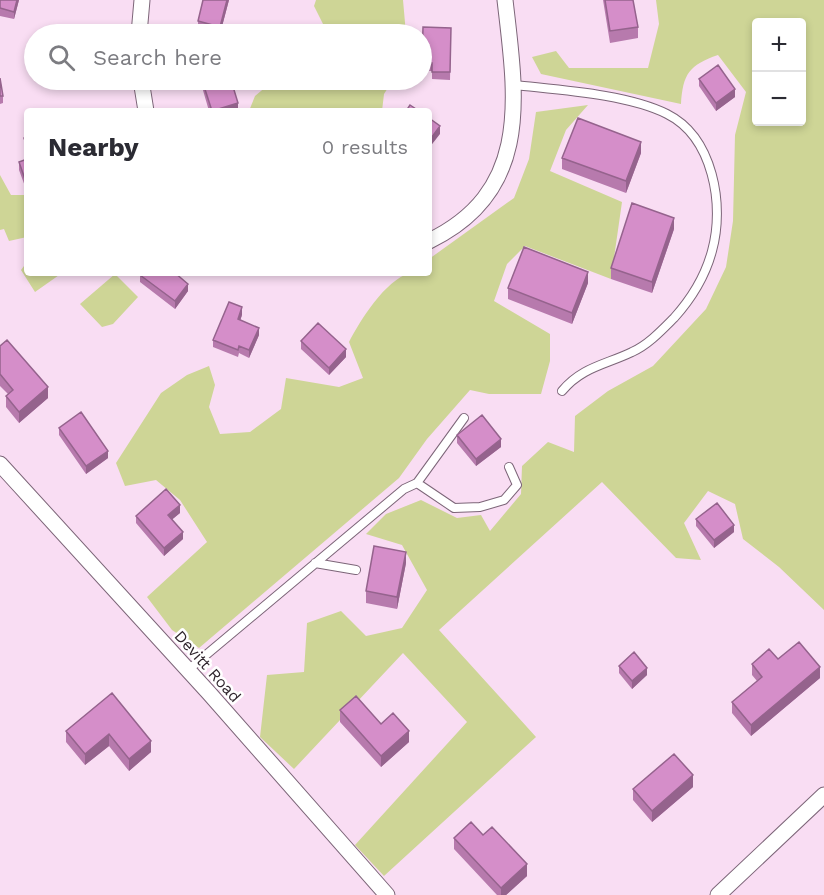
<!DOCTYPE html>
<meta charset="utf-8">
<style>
body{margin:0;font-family:"Work Sans",sans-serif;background:#f7f7f7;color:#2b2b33}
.controls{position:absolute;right:18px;top:18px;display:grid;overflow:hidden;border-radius:6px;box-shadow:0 3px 9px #0003}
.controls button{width:54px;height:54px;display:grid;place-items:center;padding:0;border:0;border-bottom:2px solid #e1e1e2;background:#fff;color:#2b2b33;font:30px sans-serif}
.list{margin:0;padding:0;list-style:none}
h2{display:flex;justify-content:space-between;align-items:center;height:78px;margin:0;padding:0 24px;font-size:26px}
h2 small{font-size:20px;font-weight:400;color:#7c7c81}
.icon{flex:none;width:33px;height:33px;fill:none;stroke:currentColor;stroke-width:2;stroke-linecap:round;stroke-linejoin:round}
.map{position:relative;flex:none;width:824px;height:895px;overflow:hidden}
.search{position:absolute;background:#fff;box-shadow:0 3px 9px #0003;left:24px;top:24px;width:408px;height:66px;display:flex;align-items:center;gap:15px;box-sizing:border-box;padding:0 21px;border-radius:33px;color:#7c7c81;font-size:22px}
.panel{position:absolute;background:#fff;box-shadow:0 3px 9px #0003;left:24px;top:108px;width:408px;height:168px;border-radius:6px}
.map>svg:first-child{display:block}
</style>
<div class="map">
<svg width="824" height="895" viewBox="0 0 824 895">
<rect width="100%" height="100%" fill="#f9ddf3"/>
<path fill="#ced596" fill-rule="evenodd" d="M316,0H403L406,34H342L324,26L314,6Z
M656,0H824V610L779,567L743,539L735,504L708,491L684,523L701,560L676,558L602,482L439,630L536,737L384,876L355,845L467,722L403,653L294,769L260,737L267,675L304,672L307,623L341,611L366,636L402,628L427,590L402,545L366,534L386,514L421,500L457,518L481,515L490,531L521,494L522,466L548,442L574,452L575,416L608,391L653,366L706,309L726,267L733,221L735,135L746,92L718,55C689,65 683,74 681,104L541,74L532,57L556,51L569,68H648L659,24ZM756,22H802V122H756Z
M274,80H393L384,94L382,111H249L255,96Z
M588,105L566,130L550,171L622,202L611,279L525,246L507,264L494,301L550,334V361L541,394H489L470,390L427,439L399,478L199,648L172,630L147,597L207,542L180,500L156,480L125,486L116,463L161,393L187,375L209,366L215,385L209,407L220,434L250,432L281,409L286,378L339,387L363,378L349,342C360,321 385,280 410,273C415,272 423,273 429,273V259L514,198L529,159L536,112Z
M0,175L11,195H27V237L9,241L4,229L0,230Z
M27,262V273H62L35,292L21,270Z
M115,274L138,297L113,324L102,327L80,304Z"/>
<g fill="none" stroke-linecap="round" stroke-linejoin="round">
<defs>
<path id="service" d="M515,85C559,90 627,94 667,114C713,137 725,205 712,251C705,277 692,298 674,318C662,330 648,345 632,352C605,365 582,367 562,391
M417,483L464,418
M315,563L356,570
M188,670L404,489L417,483L454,508L480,507L504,500L517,485L509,467"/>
<path id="minor" d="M139,34L142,0
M141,80L146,111
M429,241C533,191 516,96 505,0
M0,464L209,693L387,895
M718,895L824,795"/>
</defs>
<use href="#service" stroke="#7c6578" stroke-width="10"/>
<use href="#minor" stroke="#7c6578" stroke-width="17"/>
<use href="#service" stroke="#fff" stroke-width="8"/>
<use href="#minor" stroke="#fff" stroke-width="15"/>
</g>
<path fill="#b77aad" d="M0,0H19L14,19L0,16Z
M203,0H229L220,34L198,29V21Z
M603,0H633L638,27V38L610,43Z
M423,27L451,28L450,80L432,79V71H422Z
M0,78L3,96V103L0,104Z
M699,79L735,97L716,111L699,86Z
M200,80H231L238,111H209Z
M27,136V153L24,145V138Z
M641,153L626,193L562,169V158Z
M27,159V189H26L19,170V162Z
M674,229L652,293L611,279V268Z
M140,275L188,291L175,309L140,282Z
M588,283L572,324L508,299V288Z
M242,315L240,320L259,335L249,358L239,353L238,357L213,347V340Z
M301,341L346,357L329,375L301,349Z
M0,346L48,398L19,423L6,407V396L8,394L0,386Z
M59,428L108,458L86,474L59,435Z
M457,435L501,447L476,466L457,443Z
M180,513L172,519L183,539L164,556L136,523V516Z
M696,519L734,532L714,548L696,526Z
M406,563L397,609L366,603V591Z
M778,659L820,678L751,736L732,713V702L757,681L752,675V664Z
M619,666L647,675L632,689L619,673Z
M112,693L151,752L129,771L109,746L85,765L66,742V731Z
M340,710L381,724L409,742L381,767L340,722Z
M693,787L652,822L633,800V789Z
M483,835L527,876L506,895H497L454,849V838Z"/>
<path fill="#95638d" d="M17,0H19L14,19V12Z
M227,0H229L220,34V27Z
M735,89V97L716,111V103Z
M238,103V111H213Z
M440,126V134L429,148V141Z
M641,142V153L626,193V181Z
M674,218V229L652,293V282Z
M588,272V283L572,324V313Z
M188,284V291L175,309V301Z
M242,307V315L238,327V319Z
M259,328V335L249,358V350Z
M346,349V357L329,375V368Z
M48,387V398L19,423V412Z
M501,439V447L476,466V459Z
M108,451V458L86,474V466Z
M180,505V513L168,523V515Z
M734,525V532L714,548V540Z
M183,532V539L164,556V548Z
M406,552V563L397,609V597Z
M820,667V678L751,736V725Z
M647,668V675L632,689V681Z
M409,731V742L381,767V756Z
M109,734V746L85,765V754Z
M151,741V752L129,771V759Z
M693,775V787L652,822V811Z
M527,864V876L506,895H501V888Z"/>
<path fill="#d58ec9" stroke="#95638d" stroke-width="1.5" d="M0,0H17L14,12L0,8Z
M203,0H227L220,27L198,21Z
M605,0H633L638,27L610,31Z
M423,27L451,28L450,72H432V63H422Z
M718,65L735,89L716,103L699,79Z
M0,78L3,96H0Z
M202,80H231L238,103L212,111Z
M410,105L419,111H406Z
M429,118L440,126L429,141Z
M578,118L641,142L626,181L562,158Z
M27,136V146L24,138Z
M27,159V182H26L19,162Z
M632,203L674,218L652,282L611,268Z
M524,247L588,272L572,313L508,288Z
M142,273H175L188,284L175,301L140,275Z
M229,302L242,307L238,319L259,328L249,350L239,346L238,350L213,340Z
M318,323L346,349L329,368L301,341Z
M7,340L48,387L19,412L6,396L13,390L0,374V346Z
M81,412L108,451L86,466L59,428Z
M482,415L501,439L476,459L457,435Z
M166,489L180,505L168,515L183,532L164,548L136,516Z
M717,503L734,525L714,540L696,519Z
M374,546L406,552L397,597L366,591Z
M799,642L820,667L751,725L732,702L762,677L752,664L769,649L778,659Z
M634,652L647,668L632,681L619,666Z
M112,693L151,741L129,759L109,734L85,754L66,731Z
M356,696L381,724L393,713L409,731L381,756L340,710Z
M674,754L693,775L652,811L633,789Z
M471,822L483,835L492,827L527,864L501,888L454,838Z"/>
<g text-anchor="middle" stroke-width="5" stroke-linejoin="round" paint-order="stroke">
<g font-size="16" fill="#30262e" stroke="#fff">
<text transform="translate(208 666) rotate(48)" y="6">Devitt Road</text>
</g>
</g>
</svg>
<div class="controls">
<button>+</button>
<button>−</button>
</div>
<div class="search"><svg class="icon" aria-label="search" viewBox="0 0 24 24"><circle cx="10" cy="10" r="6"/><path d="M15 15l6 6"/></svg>Search here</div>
<section class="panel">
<h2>Nearby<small>0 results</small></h2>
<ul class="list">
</ul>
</section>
</div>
